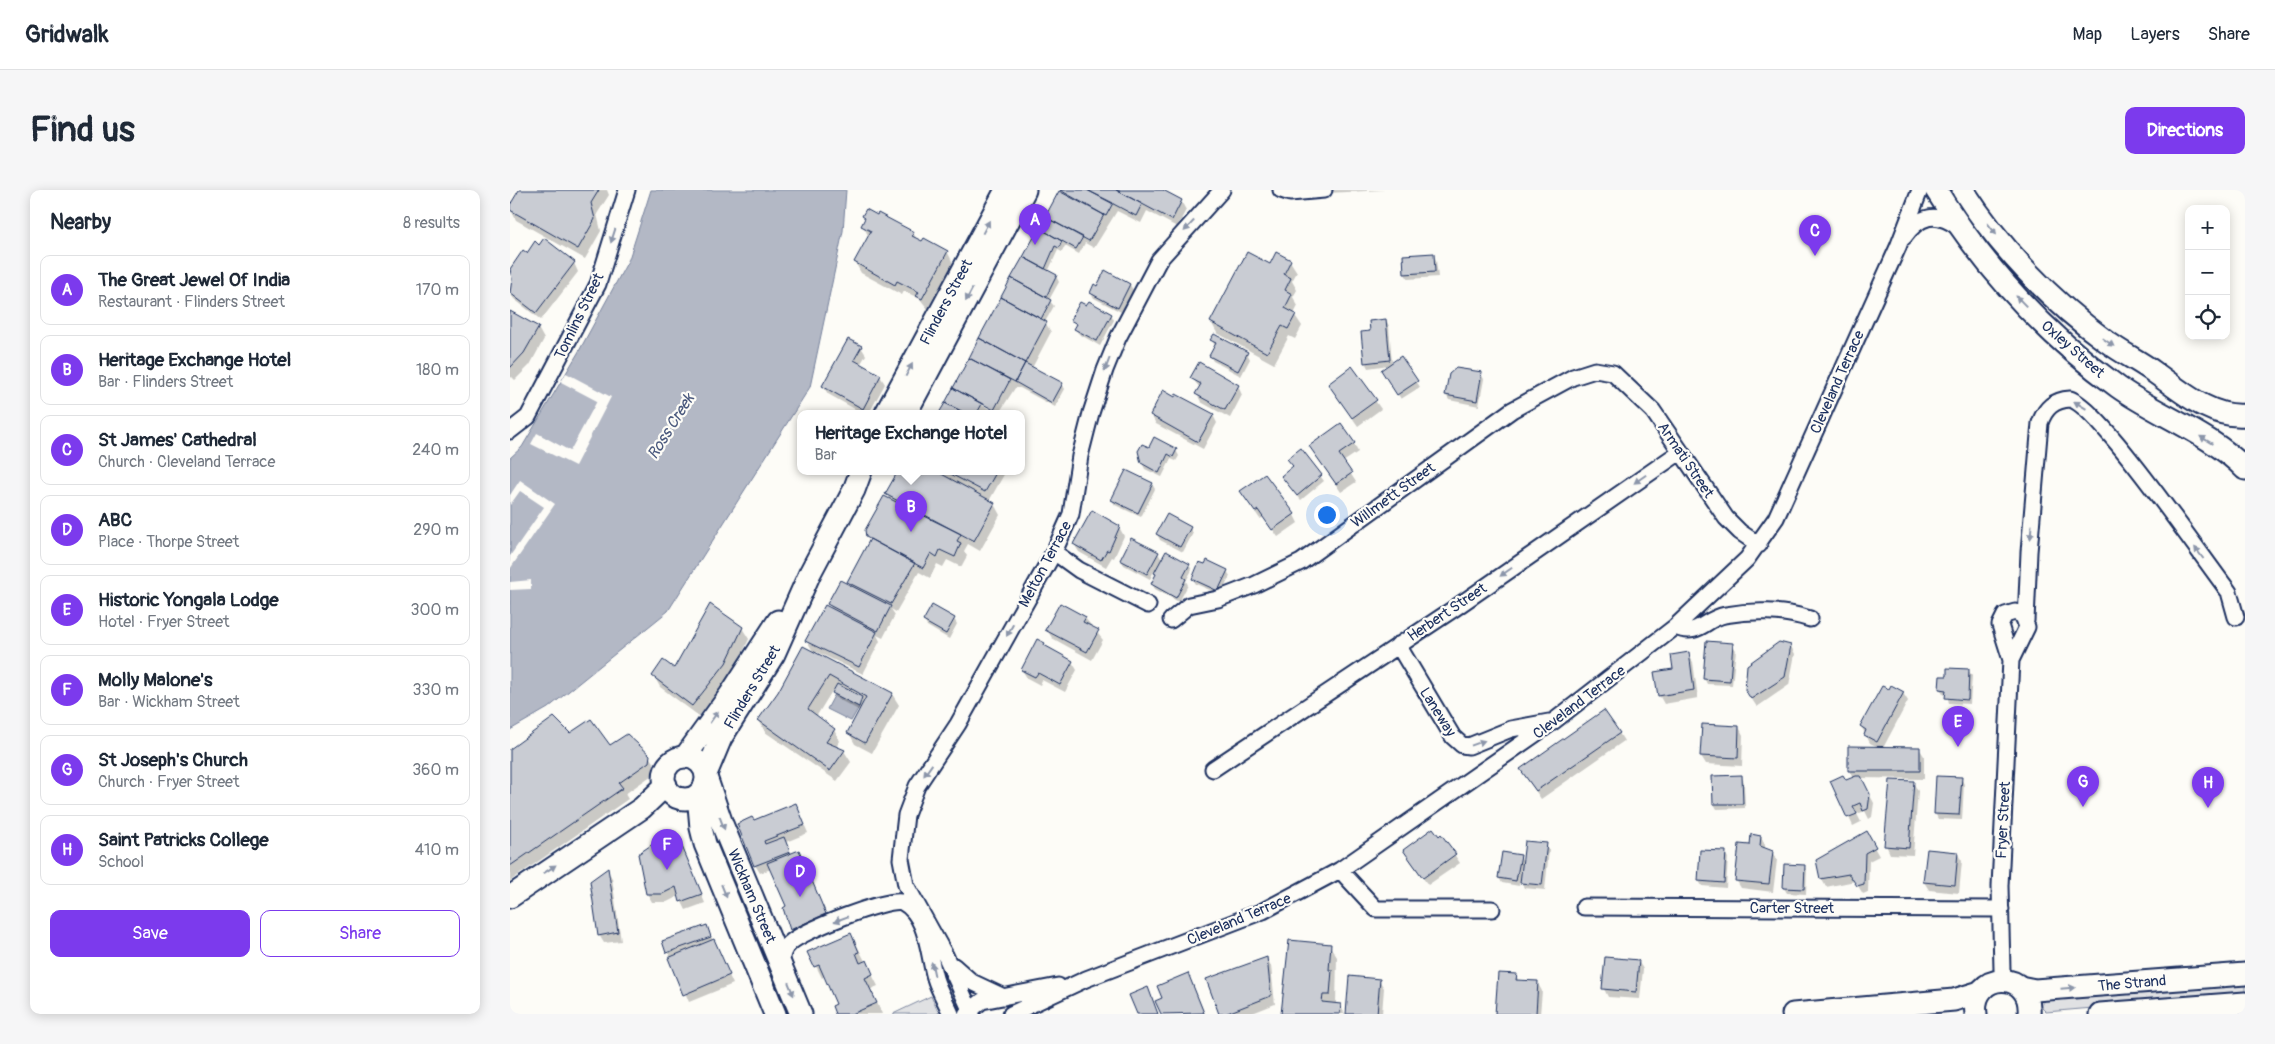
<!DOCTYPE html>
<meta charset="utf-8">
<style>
body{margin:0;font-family:Pangolin,sans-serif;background:#f6f6f7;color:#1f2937}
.controls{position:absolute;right:15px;top:15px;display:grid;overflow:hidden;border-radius:10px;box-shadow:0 2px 12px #0003}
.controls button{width:45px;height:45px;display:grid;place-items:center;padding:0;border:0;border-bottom:1px solid #e0e1e3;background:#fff;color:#1f2937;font:25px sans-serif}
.you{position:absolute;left:816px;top:324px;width:18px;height:18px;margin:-12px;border:4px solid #fff;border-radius:50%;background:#1a73e8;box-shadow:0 0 0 8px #1a73e833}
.badge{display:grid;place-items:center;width:32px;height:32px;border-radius:50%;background:#7c3aed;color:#fff;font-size:16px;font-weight:700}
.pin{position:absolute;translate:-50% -41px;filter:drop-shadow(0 1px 2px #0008)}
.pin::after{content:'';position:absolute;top:26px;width:18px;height:15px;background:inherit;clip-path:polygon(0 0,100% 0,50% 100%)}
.popup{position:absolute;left:287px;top:220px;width:228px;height:65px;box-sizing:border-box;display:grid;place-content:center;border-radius:10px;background:#fff;filter:drop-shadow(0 1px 4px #0005);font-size:16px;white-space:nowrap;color:#747a83}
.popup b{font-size:19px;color:#1f2937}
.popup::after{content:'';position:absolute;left:50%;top:100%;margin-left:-10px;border:10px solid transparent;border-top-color:#fff}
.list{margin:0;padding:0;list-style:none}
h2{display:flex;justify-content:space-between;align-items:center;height:65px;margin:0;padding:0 20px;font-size:21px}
h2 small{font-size:16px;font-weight:400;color:#747a83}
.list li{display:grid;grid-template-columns:32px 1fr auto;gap:15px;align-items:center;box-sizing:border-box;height:70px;margin:0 10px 10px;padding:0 10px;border:1px solid #e0e1e3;border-radius:10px}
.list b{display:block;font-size:19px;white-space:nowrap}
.list p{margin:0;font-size:16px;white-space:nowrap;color:#747a83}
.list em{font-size:16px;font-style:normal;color:#747a83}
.actions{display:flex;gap:10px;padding:15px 20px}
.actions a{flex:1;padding:11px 0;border:1px solid #7c3aed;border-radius:10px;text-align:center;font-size:18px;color:#7c3aed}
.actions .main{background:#7c3aed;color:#fff}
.icon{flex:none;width:28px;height:28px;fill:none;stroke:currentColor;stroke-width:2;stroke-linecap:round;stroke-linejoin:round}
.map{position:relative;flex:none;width:1735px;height:824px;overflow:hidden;border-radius:10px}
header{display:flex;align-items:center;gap:30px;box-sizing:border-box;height:70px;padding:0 25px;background:#fff;border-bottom:1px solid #e0e1e3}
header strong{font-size:24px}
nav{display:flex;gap:28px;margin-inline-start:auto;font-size:18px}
.intro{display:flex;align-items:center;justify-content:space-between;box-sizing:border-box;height:120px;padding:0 30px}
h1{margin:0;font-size:35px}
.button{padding:12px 22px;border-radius:10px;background:#7c3aed;color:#fff;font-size:18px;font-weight:700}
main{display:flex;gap:30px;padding:0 30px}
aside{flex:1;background:#fff;border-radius:10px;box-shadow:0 2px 12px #0003}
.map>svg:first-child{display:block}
</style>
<header>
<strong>Gridwalk</strong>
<nav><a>Map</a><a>Layers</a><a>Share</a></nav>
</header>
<div class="intro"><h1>Find us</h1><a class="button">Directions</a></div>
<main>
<aside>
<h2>Nearby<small>8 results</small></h2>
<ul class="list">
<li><span class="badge">A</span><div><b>The Great Jewel Of India</b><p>Restaurant · Flinders Street</p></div><em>170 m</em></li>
<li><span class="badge">B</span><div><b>Heritage Exchange Hotel</b><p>Bar · Flinders Street</p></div><em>180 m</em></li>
<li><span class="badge">C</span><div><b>St James' Cathedral</b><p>Church · Cleveland Terrace</p></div><em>240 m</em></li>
<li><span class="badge">D</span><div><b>ABC</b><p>Place · Thorpe Street</p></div><em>290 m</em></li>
<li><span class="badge">E</span><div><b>Historic Yongala Lodge</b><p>Hotel · Fryer Street</p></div><em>300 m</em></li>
<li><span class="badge">F</span><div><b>Molly Malone's</b><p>Bar · Wickham Street</p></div><em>330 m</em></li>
<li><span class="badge">G</span><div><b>St Joseph's Church</b><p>Church · Fryer Street</p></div><em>360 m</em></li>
<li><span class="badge">H</span><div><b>Saint Patricks College</b><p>School</p></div><em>410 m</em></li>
</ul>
<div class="actions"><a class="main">Save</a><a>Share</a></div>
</aside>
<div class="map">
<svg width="1735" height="824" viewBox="0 0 1735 824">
<rect width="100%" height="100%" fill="#fdfcf7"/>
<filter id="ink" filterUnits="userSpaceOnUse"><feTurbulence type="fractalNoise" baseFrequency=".02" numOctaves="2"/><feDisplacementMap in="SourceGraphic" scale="10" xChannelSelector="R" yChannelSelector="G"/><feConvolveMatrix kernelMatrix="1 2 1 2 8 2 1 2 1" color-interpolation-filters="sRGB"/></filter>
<g filter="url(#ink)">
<path fill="#e0e1e3" stroke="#7e88a0" d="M199,625L281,824H271L202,656Z
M1735,791V805L1536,822L1532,818L1534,807Z
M421,806L429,824H383Z"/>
<path fill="#b3b8c5" stroke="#76819c" d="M141,0H336L333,41L300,197L158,421L38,518L0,540V268L12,257L68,163L119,69Z
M325,504L349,517L341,531L317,519Z"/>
<path fill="#fdfcf7" d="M56,183L101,207L65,276L21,254L27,243L60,261L87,211L51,192Z
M10,290L45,314L0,379V366L34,317L10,301L0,315V305Z
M21,390V399L0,400V392Z"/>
<path fill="#0003" d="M10,0H97L99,5L87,24L91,41L75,69L6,30L0,18Z
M551,0H651L671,11L676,20L667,37L637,21L631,33L607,21L584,58L575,53L569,64L555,56L552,62L548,60L538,82L546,86L549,92L539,110L544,116L535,132L541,142L522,178L552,194L555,199L545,217L510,198H505L489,223L449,200V203L487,223L475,220L473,223H431Z
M796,0H875L798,4Z
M353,26L368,27L403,43L408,51L437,61L443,73L418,119L410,109L394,101L392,105L351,83L345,72L359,47L353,36L356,30Z
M29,57L64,73L68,82L31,130L4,109L0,103L3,91L0,82L13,61L17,64Z
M923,64L926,70L928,87L898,89L895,84Z
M780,71L787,82L782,91L787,100L783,107L788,116L784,124L792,136L785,149L779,146L764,174L707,143L701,132L761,76Z
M620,95L623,100L611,122L584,108L581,103Z
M0,123L28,138L34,149L20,175L5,190L2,187L0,188Z
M601,124L604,130L590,156L569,144L565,139L567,136L562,130Z
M876,130L879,136L882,173L891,167L910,197L891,209L875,185L879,175L858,178L855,172Z
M702,150L737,163L740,169L731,186L703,171L700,166L705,156Z
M351,157L356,165L350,175L370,186L375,194L359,223H352L318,204L313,196Z
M842,178L871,219L848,236L819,195Z
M971,184L974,189L969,216L939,210L936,205Z
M682,188L728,196L732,205L720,228L691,212L687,204L690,198Z
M641,225H703L707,233L693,259L646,234Z
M844,254L848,262L833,272L846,292L831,302L805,264Z
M639,259L666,260L669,266L666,271L661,269L652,287L635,279L632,273Z
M791,260L814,291L791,310L776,292Z
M390,281H496L479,311L484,314L490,325L470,361L458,354L454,361L457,366L451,377L437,370L433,377L427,374L420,388L409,382L386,422L381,419L385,425L373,448L367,445L370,451L353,484L307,462L306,464L382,504L389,515L362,563L345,554L339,543L350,521L326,508L322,501L306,527L324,540L330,551L326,557L334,561L341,572L327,591L255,542L249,530L304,463L297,451L322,420L319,414L341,397L338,392L361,350L357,343L380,310L377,304Z
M642,294L645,299L631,327L605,315L602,310Z
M737,310L784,325L788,333L768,347L754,327L750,329Z
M609,337L614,346L604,368L602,367L596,377L569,362L564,354Z
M680,338L683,343L673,362L650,350L647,344Z
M648,363L652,370L679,375L682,380L676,391L678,395L669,412L645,399L642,394L647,386L644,381L640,389L614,375L611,370Z
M717,381L720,386L711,405L686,394L683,389Z
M575,428L593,450L582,470L542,448L537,440Z
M444,429L447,434L439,449L417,436L414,431Z
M232,438L239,449L222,485L189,526L150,497L144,486L165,480Z
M534,454L537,458L562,472L567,480L555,502L532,490L530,495L517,488L512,480Z
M1222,454L1226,460L1222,495L1197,494L1194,488Z
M1281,456L1285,464L1279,495L1247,517L1241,508Z
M1178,464L1183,472L1188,508L1154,514L1149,505Z
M1459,481L1462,486L1460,514L1439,513L1437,505L1433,504L1430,499L1438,488Z
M1393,503L1398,511L1373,558H1409L1414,566V589L1351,588L1364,613L1362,627L1359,629L1355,621L1347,624L1351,632L1343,636L1322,592H1336L1344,588L1339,580L1370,558L1360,553L1351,536Z
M1193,535L1229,537L1233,545L1232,576L1196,574L1191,566Z
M1109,543L1114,551L1031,609L1016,587Z
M59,545L139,566L146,577L145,583L115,604L118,609L0,691V561Z
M1231,586L1234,592L1235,618L1207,619L1204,614Z
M1451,588L1454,594L1452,630L1428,629L1425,623Z
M1403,592L1408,601L1403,665L1380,664L1376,655Z
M286,615L298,643L276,652L281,665L293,670L320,733L286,747L281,739L277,717L261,679L250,683L245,675L243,632Z
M165,643L195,713L176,720L169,706L157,712H142L137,703Z
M1356,643L1369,666L1359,671L1358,702L1353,704L1345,691L1316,697L1311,688Z
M931,645L950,673L918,695L899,669Z
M1251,647L1255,655V659L1262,662L1267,670L1263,702L1231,698L1226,690L1241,656Z
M1036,655L1039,660L1035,700L1014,698L1010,690L1009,696L992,693L989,688L1010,666L1014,673Z
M1215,663L1218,668L1216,698L1192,696L1189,691Z
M1447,663L1452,671L1449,703L1419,700L1414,692Z
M1294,676L1297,681L1296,704L1277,703L1274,698Z
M97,680L102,688L111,751L94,753L89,745Z
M199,742L223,794L179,812L154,752Z
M341,744L368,796L361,799L372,824H327V815L315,786L312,788L299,762Z
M820,756L827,767L826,815H830L835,824H773Z
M757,768L761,776L765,814L740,824H711Z
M1128,771L1133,779L1130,809L1098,807L1094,799Z
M1006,785L1009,792H1027L1032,801L1030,824H987Z
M869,790L874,798L872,824H837Z
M682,793L695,824H652L647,812Z"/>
<path fill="#c9ccd3" stroke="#1b2f5e" d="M9,0H89L81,13L85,29L68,59L0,20V15Z
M550,0H577L603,13L596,26Z
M577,0H606L632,14L626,26Z
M606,0H653L672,10L662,30Z
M549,1L594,25L579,51L535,27Z
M356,19L367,25L368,23L404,42L402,46L412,51L414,48L438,61L412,109L406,106L409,102L387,91L385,95L344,72L361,41L351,36L355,28L352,26Z
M535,27L573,47L566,59L529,38Z
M529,38L552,51L549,58L545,56L535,79L513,67Z
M34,48L65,72L26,123L0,103L2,89L0,79L13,60L17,63L25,51L29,55Z
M737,62L760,74L766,62L781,70L774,84L781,88L775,100L782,104L775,118L786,124L778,139L772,136L757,163L700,132Z
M924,63L925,82L894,84L893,65Z
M513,67L547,85L536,107L501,88Z
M595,80L620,94L608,118L580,103L584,94L587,96Z
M501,88L541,110L531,129L491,107Z
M491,107L537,132L515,173L469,148Z
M579,111L602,124L587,151L564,139L567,134L560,130L570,112L576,115Z
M0,121L29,137L14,163L0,178Z
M876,129L880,170L854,173L851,142L860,141L859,131Z
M704,144L738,162L728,181L699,166L706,153L700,150Z
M469,148L515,173L505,192L459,168Z
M338,149L352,156L344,170L371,185L353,219L312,196Z
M891,166L908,191L887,205L871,180Z
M459,168L500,190L484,220L443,198Z
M689,172L729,195L715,220L685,204L691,194L680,188Z
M515,173L553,193L542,213L505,192Z
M842,176L867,210L842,228L818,194Z
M946,178L972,182L967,211L935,205L939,184Z
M443,198L472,214L467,223H455L435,213Z
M653,200L665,207L666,204L704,224L688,252L640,225Z
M435,213L455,223H429Z
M831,233L845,253L829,264L842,283L826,294L799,256Z
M644,247L667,259L663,267L658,264L649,283L631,273L628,261L632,254L639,257Z
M791,258L812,285L787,306L771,286L783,276L777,269Z
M616,280L643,293L628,323L601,310Z
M388,281H426L485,313L464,351L375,304Z
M435,281H487L475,302Z
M755,284L785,324L762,340L748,320L745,322L730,301Z
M374,306L451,344L447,351L451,353L445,367L430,360L427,367L421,363L413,378L356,347L355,340Z
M582,320L610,336L599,361L597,360L591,370L563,354Z
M657,324L681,337L670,357L646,344Z
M621,348L649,362L637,384L610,370Z
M360,349L405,373L381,414L337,392Z
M656,361L680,374L673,387L676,389L666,408L641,394L646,384L644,383Z
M697,370L718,380L708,401L682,389L689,372L695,374Z
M330,390L381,416L368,441L317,414Z
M550,413L576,427L573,432L589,440L577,462L535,440Z
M200,414L233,437L216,473L182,516L142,486L153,470L164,478Z
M315,415L367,442L349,477L295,451Z
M422,415L445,428L436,444L413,431Z
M527,449L535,453L534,455L563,471L550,495L528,483L525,487L511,480Z
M1196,451L1223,453L1220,491L1193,489Z
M1269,452L1281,455L1275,487L1241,509L1235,500L1237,475Z
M293,456L383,503L355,553L337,543L356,507L319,486L298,519L325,539L316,552L335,560L320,581L248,530L268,502Z
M1179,462L1184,500L1148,506L1144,482L1163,479L1161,465Z
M1437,478L1459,479L1458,510L1435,508L1436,500L1429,499L1430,486H1437Z
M327,494L352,507L349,517L322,503Z
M1381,495L1394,502L1367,552L1354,545L1356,540L1350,536L1372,496L1379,499Z
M1094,520L1110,543L1026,601L1010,579Z
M44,527L60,543L81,529L100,555L117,544L140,565L139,572L109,593L113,598L0,676V559Z
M1192,534L1229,536L1228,568L1190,566Z
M1338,556L1410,557V581H1338Z
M1232,585L1233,614H1203L1202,586Z
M1333,585L1336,590L1346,586H1351L1360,604L1358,619L1353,621L1350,613L1343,616L1347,624L1337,628L1320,591Z
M1426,586L1452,587L1449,625L1424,624Z
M1380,590L1404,591L1399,658L1374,656Z
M286,613L295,635L254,651L255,654L274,647L280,662L244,676L227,634L242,627L244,630Z
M923,638L929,646L931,644L946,664L913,688L893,660Z
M162,641L166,642L192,704L170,712L166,697L152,704H136L128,664Z
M1357,641L1366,657L1355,663L1354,694L1347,696L1339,684L1310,689L1306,670Z
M1241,644L1251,646L1250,656L1263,661L1259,694L1225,691L1229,654L1240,655Z
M1015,651L1037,653L1032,695L1010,693Z
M1417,659L1448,662L1445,695L1413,692Z
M289,660L316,724L280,740L273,718L276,716L257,673Z
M1190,660L1216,661L1214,693L1188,691Z
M992,662L1011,665L1006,691L988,688Z
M1274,674L1295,675L1294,699L1273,698Z
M98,678L108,742L88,746L80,691Z
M197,735L201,747L156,763L152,751Z
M341,743L349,762L346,763L350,773L357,770L363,784L355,788L367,813L342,824H325L322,816L326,814L309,775L304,777L297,762Z
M204,749L220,785L173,805L158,768Z
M779,750L821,754L819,780H822L820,805H813L812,812L831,814L830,824H771Z
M757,767L761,806L715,824H709L696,789Z
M1095,767L1129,770L1126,802L1092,799Z
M678,783L694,823L651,824L645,811L652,808L647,796Z
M988,783L1007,784L1006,790L1028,791L1026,824H985Z
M839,786L870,789L867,824H836Z
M638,797L648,824H627L619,805Z"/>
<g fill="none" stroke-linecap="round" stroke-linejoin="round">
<defs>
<path id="street" d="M771,0L780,3L814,0
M1394,47C1410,25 1426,21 1448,37
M0,241L18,227L88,94L117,0
M544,362L569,380L638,415
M661,430L679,415L708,409L744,395L791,372L1002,220L1063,187L1085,180L1103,183L1143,221L1216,328L1230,342L1249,355
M1516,431L1519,362L1530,233C1535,218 1544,210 1560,209C1589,216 1694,370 1719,402L1726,427
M1165,437C1190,447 1194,429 1215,425C1242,420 1274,420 1300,429
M888,455L943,547L952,555L959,556L1001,539L1039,532
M703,579L945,418L1170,262
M830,680L866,719H982
M1074,717L1491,719
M271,774C272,765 273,759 280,753C292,741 376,708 392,712C418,726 418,764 425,788C429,801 436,812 441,824
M444,776L462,792L494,807
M1495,790L1492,780L1490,696L1501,470L1490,435L1495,425L1505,422L1513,426L1517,437L1501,470
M456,824L472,811L548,796
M462,824L435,765L396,695L391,669L396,625L407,596L448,534L544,362L561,324L570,266L581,223L595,180L608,148L649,70L712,0
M501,824L576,789L753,721L830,680L1044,531L1165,437L1237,369L1266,328L1388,57L1410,0"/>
<path id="secondary" d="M1426,0C1473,76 1535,144 1608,197C1647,225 1702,244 1735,279
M1453,0C1490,58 1541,111 1596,151C1612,163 1629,171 1644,182C1671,201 1700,228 1735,225
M376,223L496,0
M396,223L515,0
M175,567L220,505L268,431
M154 588a21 21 0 1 1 42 0a21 21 0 1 1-42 0Z
M196,584L211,548L264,464L300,383L344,300L351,281
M196,587L212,634L291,824
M188,604L191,638L195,654L265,824
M0,707L132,618L156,595
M1510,797L1525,800L1735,784
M1283,824L1444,810L1470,802
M1466,824C1460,781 1523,778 1519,824
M1590,824L1735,813"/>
</defs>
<use href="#street" stroke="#1b2f5e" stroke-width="19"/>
<use href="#secondary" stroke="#1b2f5e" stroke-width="25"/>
<use href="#street" stroke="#fdfcf7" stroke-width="15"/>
<use href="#secondary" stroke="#fdfcf7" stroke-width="21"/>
</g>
<defs><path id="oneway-solid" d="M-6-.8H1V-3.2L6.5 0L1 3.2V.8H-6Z" transform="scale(1.25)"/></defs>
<g fill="#8c96aa">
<use href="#oneway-solid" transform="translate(679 36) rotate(133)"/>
<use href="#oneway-solid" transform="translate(476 37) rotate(-62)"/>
<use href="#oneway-solid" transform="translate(1482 39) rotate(52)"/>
<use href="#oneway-solid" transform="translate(103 46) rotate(108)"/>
<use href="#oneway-solid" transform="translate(459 105) rotate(118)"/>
<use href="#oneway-solid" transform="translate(1511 111) rotate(-134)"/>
<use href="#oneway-solid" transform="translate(1598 152) rotate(35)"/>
<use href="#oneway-solid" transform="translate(597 175) rotate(111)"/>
<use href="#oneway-solid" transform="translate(399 180) rotate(-62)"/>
<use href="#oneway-solid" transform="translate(1570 215) rotate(-149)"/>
<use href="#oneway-solid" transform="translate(1696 250) rotate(-149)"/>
<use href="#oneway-solid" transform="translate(1130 289) rotate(145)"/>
<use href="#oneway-solid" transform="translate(1521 342) rotate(94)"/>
<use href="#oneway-solid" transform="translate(1689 363) rotate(-127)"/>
<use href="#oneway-solid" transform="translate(996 382) rotate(145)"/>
<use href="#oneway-solid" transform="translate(500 440) rotate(119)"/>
<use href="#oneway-solid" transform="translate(204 527) rotate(-54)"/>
<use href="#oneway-solid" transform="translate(968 553) rotate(-20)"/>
<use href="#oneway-solid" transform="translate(418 580) rotate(125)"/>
<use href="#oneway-solid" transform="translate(212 633) rotate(69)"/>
<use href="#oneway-solid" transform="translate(40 679) rotate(-34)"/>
<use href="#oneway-solid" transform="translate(214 701) rotate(68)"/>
<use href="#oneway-solid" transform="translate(331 729) rotate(159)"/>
<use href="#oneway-solid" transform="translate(423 779) rotate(-102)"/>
<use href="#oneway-solid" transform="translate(1558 798) rotate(-5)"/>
<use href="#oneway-solid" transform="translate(281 799) rotate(68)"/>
</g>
</g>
<g text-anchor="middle" stroke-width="4.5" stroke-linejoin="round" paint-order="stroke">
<g font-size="15" fill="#1b2f5e" stroke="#fdfcf7">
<text transform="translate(436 112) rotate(-62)" y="5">Flinders Street</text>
<text transform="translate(69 126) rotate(-64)" y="5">Tomlins Street</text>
<text transform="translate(1563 159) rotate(41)" y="5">Oxley Street</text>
<text transform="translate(1327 192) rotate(-66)" y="5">Cleveland Terrace</text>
<text transform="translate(1176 270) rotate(56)" y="5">Armati Street</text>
<text transform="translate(883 305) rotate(-36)" y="5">Willmett Street</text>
<text transform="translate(535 374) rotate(-62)" y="5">Melton Terrace</text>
<text transform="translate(937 422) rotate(-34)" y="5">Herbert Street</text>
<text transform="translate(242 497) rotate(-59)" y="5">Flinders Street</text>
<text transform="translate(1069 512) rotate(-37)" y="5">Cleveland Terrace</text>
<text transform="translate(928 522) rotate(58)" y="5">Laneway</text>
<text transform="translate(1493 630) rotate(-87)" y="5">Fryer Street</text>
<text transform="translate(242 706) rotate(67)" y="5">Wickham Street</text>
<text x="1282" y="723">Carter Street</text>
<text transform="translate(729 729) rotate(-23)" y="5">Cleveland Terrace</text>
<text transform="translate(1622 793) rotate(-5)" y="5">The Strand</text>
</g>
<g font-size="16" font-style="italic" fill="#49587d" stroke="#fdfcf7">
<text transform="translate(160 236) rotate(-58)" y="6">Ross Creek</text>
</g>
</g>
</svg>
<div class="controls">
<button>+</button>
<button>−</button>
<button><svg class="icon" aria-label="locate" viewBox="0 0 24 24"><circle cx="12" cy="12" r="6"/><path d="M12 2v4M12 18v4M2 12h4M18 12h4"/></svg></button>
</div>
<div class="you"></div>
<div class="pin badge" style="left:525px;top:55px">A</div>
<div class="pin badge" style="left:401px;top:342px">B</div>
<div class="popup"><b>Heritage Exchange Hotel</b>Bar</div>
<div class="pin badge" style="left:1305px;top:66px">C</div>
<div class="pin badge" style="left:290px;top:707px">D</div>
<div class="pin badge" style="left:1448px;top:557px">E</div>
<div class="pin badge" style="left:157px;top:680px">F</div>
<div class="pin badge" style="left:1573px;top:617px">G</div>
<div class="pin badge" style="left:1698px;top:618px">H</div>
</div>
</main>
